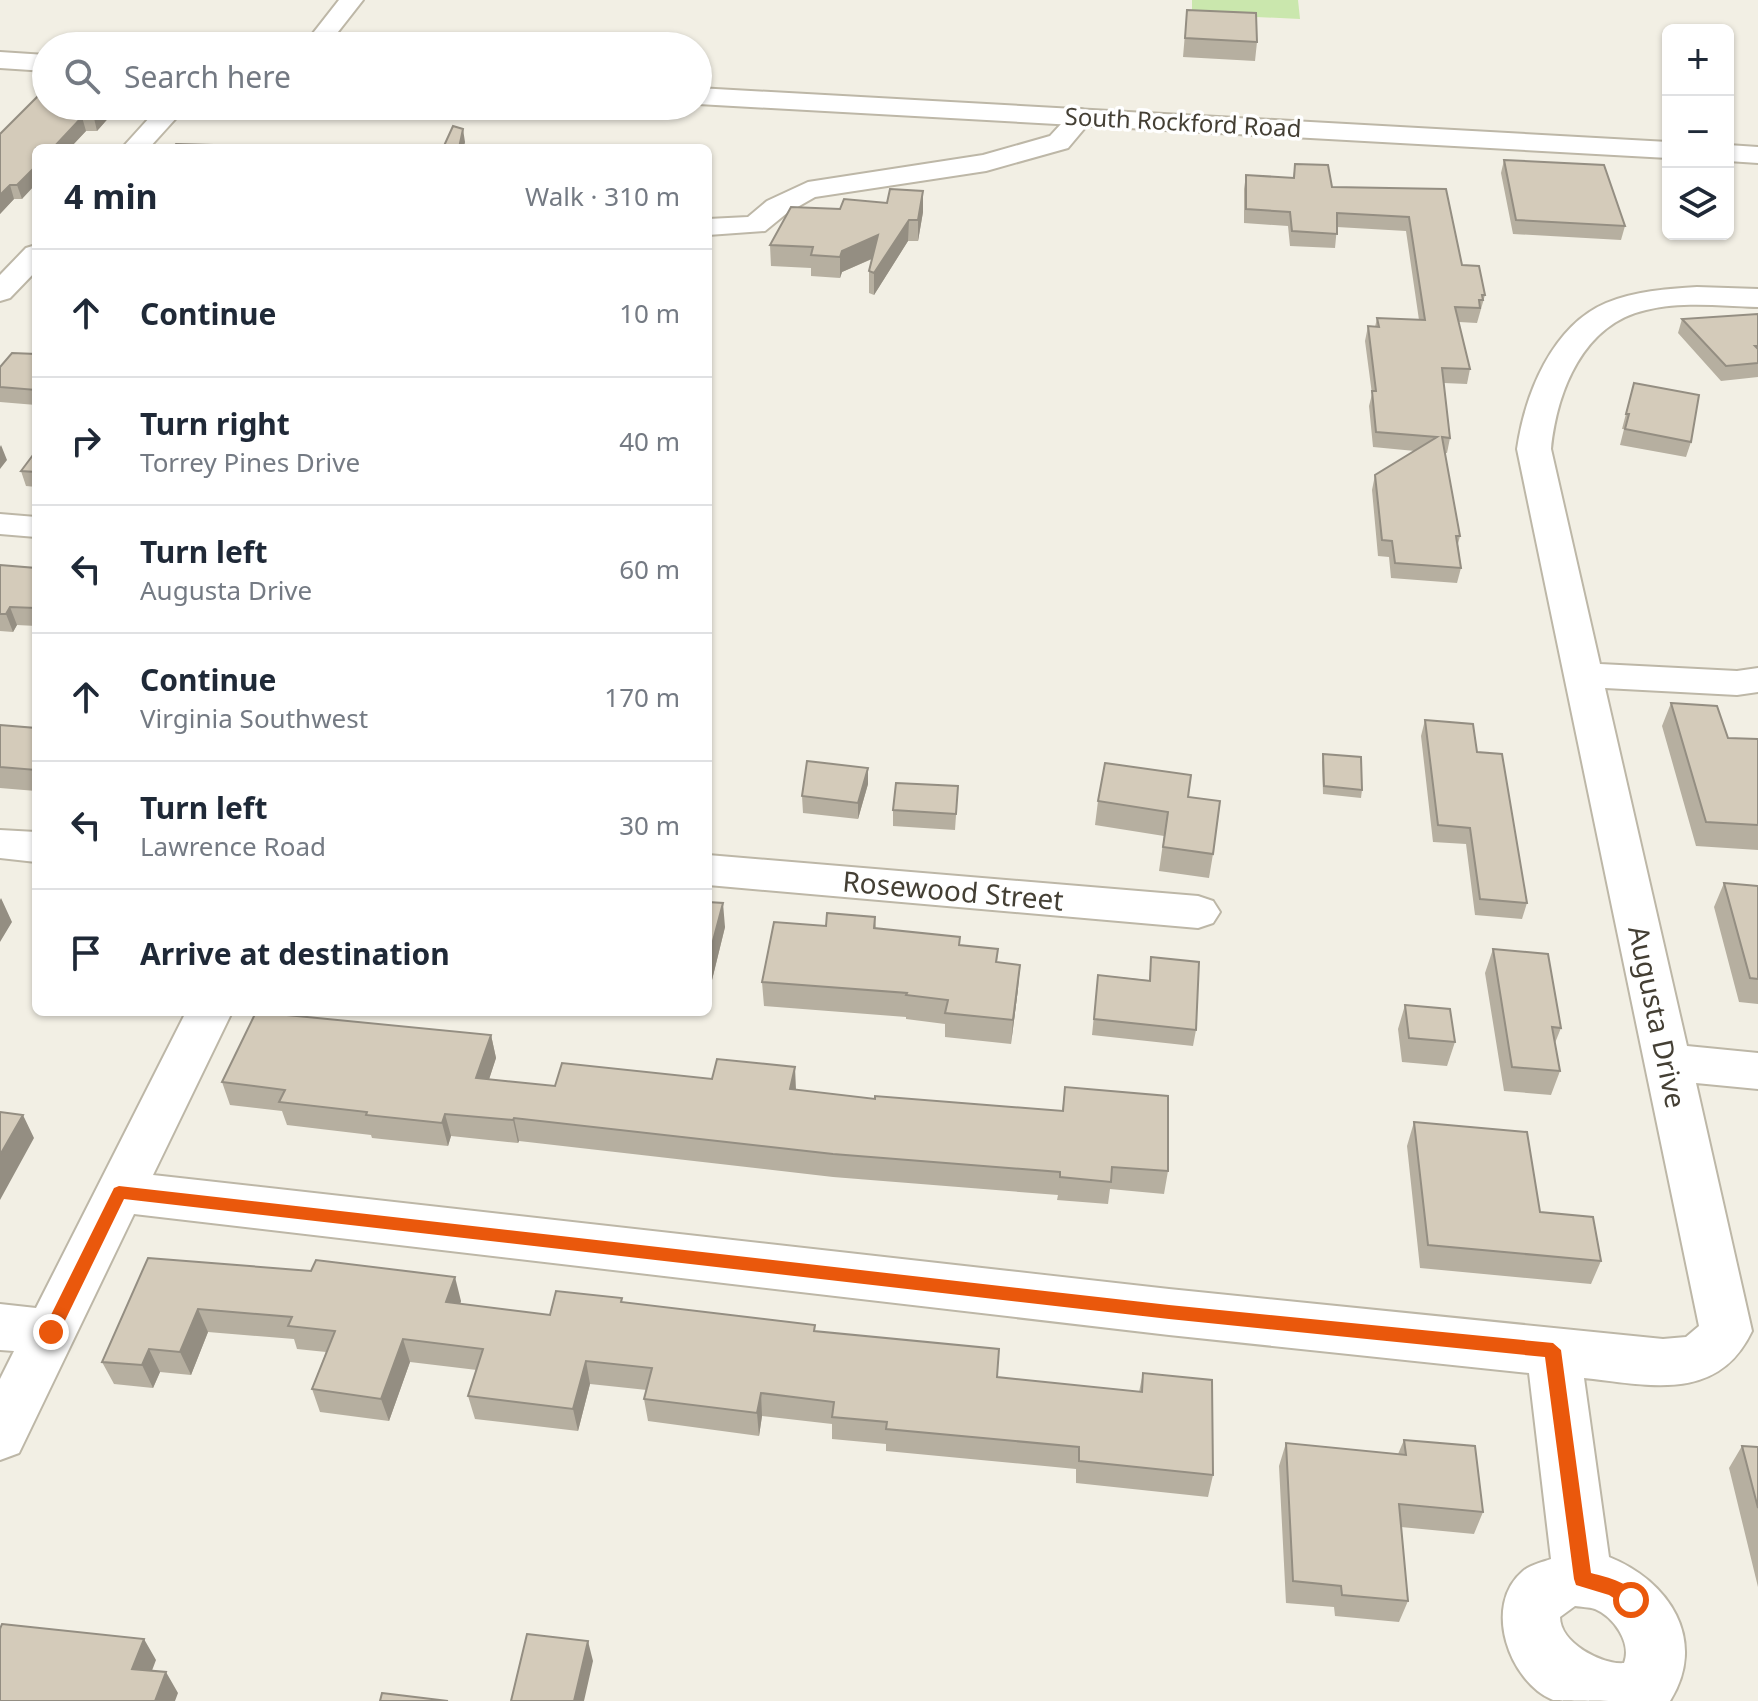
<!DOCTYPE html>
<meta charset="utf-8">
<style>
body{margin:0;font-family:"Noto Sans",sans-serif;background:#f6f6f7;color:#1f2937}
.controls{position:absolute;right:24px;top:24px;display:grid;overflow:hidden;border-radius:12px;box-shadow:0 2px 6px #0004}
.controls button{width:72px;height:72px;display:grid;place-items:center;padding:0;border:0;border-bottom:2px solid #e0e1e3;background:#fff;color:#1f2937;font:40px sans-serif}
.stop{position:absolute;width:24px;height:24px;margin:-18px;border:6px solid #ea580c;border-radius:50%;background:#fff}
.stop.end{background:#ea580c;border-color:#fff;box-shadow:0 2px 8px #0008}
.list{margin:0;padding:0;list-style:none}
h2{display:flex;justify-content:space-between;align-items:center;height:104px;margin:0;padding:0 32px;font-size:34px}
h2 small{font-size:26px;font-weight:400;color:#747a83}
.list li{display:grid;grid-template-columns:52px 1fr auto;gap:24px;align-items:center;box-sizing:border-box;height:128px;padding:0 32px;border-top:2px solid #e0e1e3}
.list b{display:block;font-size:30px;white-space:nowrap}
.list p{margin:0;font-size:26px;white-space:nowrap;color:#747a83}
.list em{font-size:26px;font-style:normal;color:#747a83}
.icon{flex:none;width:44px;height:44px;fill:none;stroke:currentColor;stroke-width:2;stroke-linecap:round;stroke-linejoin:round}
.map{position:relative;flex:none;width:1758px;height:1701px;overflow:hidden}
.search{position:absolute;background:#fff;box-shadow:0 2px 6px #0004;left:32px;top:32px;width:680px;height:88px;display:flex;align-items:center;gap:20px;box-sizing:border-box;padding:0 28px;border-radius:44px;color:#747a83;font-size:30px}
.panel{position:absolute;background:#fff;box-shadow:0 2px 6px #0004;left:32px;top:144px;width:680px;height:872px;border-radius:12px}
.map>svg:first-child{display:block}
</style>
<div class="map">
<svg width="1758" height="1701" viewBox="0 0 1758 1701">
<rect width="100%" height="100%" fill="#f2efe4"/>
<path fill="#cae7ad" d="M1192,0H1298L1300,19L1192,14Z"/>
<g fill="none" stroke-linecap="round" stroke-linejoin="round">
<defs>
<path id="minor" d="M339,0H363L327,46H303Z
M160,106H187L149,148H122Z
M1081,109L1090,112L1094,117L1068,148L986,171L815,197L787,213L765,231L708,235V219L748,217L767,201L808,182L983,155L1050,136L1072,112Z
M36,245V271L10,298L0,301V275L26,248Z
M1697,287L1758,289V307C1722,306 1682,301 1646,310C1583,324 1557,391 1551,449L1600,664L1737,671L1758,668V692L1737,695L1605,688L1687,1046L1758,1053V1089L1696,1083L1752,1331C1718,1403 1649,1385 1584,1378L1609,1557C1669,1581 1708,1640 1670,1701C1649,1701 1567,1701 1553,1700C1509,1682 1482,1605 1523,1571C1530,1565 1543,1562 1551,1559L1529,1373L1169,1335L134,1214L19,1453L0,1460V1379L14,1351L0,1350V1304L36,1308L186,1012H232L153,1175L1169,1289L1663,1339L1686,1337L1699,1326L1517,449C1525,394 1552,326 1606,303C1635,291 1666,289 1697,287ZM1575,1606C1581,1607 1589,1607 1595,1609C1614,1617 1632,1643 1624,1663C1602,1665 1560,1643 1560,1617Z
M0,514L36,517V537L0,534Z
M0,830L36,832V862L0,858Z
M708,855L1198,896L1213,901L1220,912L1213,923L1198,928L708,885Z"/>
<path id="tertiary" d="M0,52L46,55V71L0,68Z
M698,88L1668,142V158L698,104Z
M1728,145L1758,147V163L1728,161Z"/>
</defs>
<use href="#minor" stroke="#bdb7a7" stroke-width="4"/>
<use href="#tertiary" stroke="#bdb7a7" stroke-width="4"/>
<use href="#minor" fill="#fff" fill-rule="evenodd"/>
<use href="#tertiary" fill="#fff" fill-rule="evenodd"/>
</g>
<path fill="#b6afa0" d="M1187,10L1257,42L1255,61L1183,57Z
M119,106L97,131H86L70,148H36L22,199H14L0,214V134Z
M1504,160L1625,226L1621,240L1513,234L1501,173Z
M1295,164L1332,187L1446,189L1462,265L1485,295L1477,323L1459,322L1470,369L1467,384L1444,383L1450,438L1447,453H1445L1460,536L1458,544L1461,568L1457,583L1391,578L1389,557L1378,556L1372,490L1375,475L1415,451L1373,447L1369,406L1372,394L1365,341L1368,326L1375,327L1377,318L1419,320L1406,231L1337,227L1335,248L1290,246L1288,226L1244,223V189L1246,175L1293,178Z
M923,191V212L918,241H908L874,295L869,293V271L872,259L842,272L840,278L811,276V268L771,266L770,245L887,203Z
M1758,314V377L1721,381L1678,333L1682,319Z
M36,354V405L0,402V367Z
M1634,383L1691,442L1686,457L1620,445L1624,429H1622Z
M36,451V487L26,486L21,471Z
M0,565L36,568V626L17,625L13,632L0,631Z
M1671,703L1728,738L1758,739V850L1696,846L1662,726Z
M1425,720L1477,752L1527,903L1522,919L1475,915L1466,844L1433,842L1421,736Z
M0,725L36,728V791L0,788Z
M1323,754L1362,790L1361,798L1323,794L1322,762Z
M868,768V784L858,819L803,813L802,796Z
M958,786L955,830L893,826V810Z
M1188,797L1213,854L1209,878L1159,871L1164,836L1095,825L1098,801Z
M1724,883L1758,886V1004L1739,1002L1714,907Z
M708,902L725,927L712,980H708Z
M875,917L876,928L960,945L998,949L997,962L1018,989L1011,1044L945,1037V1024L906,1019V1017L764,1006L762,982L826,926Z
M1493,949L1561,1028L1555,1043L1560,1071L1551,1095L1504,1091L1485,973Z
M1151,957L1196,1030L1193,1046L1092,1035L1098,975L1149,980Z
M1405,1005L1455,1042L1447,1066L1402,1062L1398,1029Z
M491,1035L496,1058L489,1079L555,1086L796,1090L875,1099L1062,1111L1065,1087L1168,1171L1164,1194L1110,1189L1108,1204L1057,1200L1058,1195L833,1177L519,1141L518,1143L451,1136L448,1146L372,1138L371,1135L287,1125L282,1111L230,1105L222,1082Z
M1414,1122L1540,1212L1601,1261L1591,1284L1420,1268L1407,1146Z
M148,1258L461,1301L460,1304L550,1315L622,1298V1302L815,1325V1331L997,1377L1139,1392L1143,1373L1213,1475L1208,1497L1076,1483V1469L886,1451V1444L832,1439V1424L762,1416L759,1436L648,1421L644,1399L647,1390L590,1384L578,1431L475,1419L468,1396L477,1370L410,1362L389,1421L320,1412L312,1389L326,1352L297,1349L294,1339L208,1332L191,1375L160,1372L153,1388L114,1384L102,1362Z
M1404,1440L1483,1512L1474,1534L1401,1527L1408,1601L1399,1622L1335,1616L1334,1607L1286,1603L1279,1466L1286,1443L1398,1454Z
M1742,1446L1758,1447V1587L1729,1468Z"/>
<path fill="#948e82" d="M104,106H119L97,131L94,118Z
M82,117L86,131L70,148H53Z
M463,129L465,142L464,148H459Z
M36,166V184L22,199L17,185Z
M10,185L14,199L0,214V195Z
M923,191V212L918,241V220Z
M909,220L908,241L874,295V273Z
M878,235V256L842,272L840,278V257L842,251Z
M1,445L7,460L0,469V447Z
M10,607L17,625L13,632L6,614Z
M868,768V784L858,819V803Z
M1,898L12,922L0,942V900Z
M723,903L725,927L712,980L709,956Z
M1020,965L1018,989L1011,1044L1013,1020Z
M491,1035L496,1058L482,1101L476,1078Z
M795,1067L796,1090L790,1089Z
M445,1114L451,1136L448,1146L442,1123Z
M23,1115L34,1138L0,1200V1155Z
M514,1118L519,1141L518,1143L513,1120Z
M455,1277L461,1301L453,1326L446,1302Z
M198,1309L208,1332L191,1375L180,1352Z
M403,1339L410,1362L389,1421L381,1399Z
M149,1349L160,1372L153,1388L142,1365Z
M586,1361L590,1384L578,1431L573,1409Z
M761,1393L762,1416L759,1436L757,1413Z
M144,1639L156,1660L145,1689L132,1669Z
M588,1641L593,1661L584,1701H574Z
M166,1672L178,1693L175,1701H155Z"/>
<path fill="#d4cbba" stroke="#948e82" stroke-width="2" d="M1187,10L1256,13L1257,42L1185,38Z
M46,88V106H104L94,118L82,117L53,148H36V166L17,185H10L0,195V134Z
M453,126L463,129L459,148H443Z
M176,144L249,146L247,148H173Z
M1504,160L1604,165L1625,226L1516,220Z
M1295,164L1328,165L1332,187L1446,189L1462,265L1479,266L1485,295H1482L1483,300H1479L1480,308L1455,307L1470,369L1442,368L1450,438L1442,437L1460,536H1456L1461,568L1395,563L1392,541L1382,540L1375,475L1437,437L1376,432L1372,391H1376L1368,326L1379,327L1377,318L1425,320L1409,217L1337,213V234L1292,231L1290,212L1246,209V175L1294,178Z
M890,189L923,191L918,220H909L874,273L869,271L878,235L842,251L840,257L811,255L813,247L770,245L791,207L840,209L844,199L887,203Z
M1758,314V346H1755L1758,349V363L1726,366L1682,319Z
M12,353L36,354V390L0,387V367Z
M1634,383L1699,395L1691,442L1625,429L1629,414H1626Z
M36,451V472L21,471Z
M0,565L36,568V608L10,607L6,614H0Z
M1671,703L1717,706L1728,738L1758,739V825L1706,822Z
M1425,720L1473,724L1477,752L1502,754L1527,903L1480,899L1470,828L1438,825Z
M0,725L36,728V770L0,767Z
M1323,754L1361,757L1362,790L1324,786Z
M807,761L868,768L858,803L802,796Z
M1105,763L1191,775L1188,797L1220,801L1213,854L1163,847L1168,812L1098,801Z
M896,783L958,786L956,814L893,810Z
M1724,883L1758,886V979L1750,978Z
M708,902L723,903L709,956H708Z
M827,913L875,917L874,928L960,937L959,945L998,949L996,962L1020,965L1013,1020L945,1013L948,1000L906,995L907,993L762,982L774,922L826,926Z
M1493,949L1548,954L1561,1028L1552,1027L1560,1071L1512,1067Z
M1151,957L1199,962L1196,1030L1094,1019L1098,975L1150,981Z
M1405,1005L1450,1009L1455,1042L1409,1038Z
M256,1012L491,1035L476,1078L555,1086L562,1063L712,1079L717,1059L795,1067L790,1089L875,1099V1096L1063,1111L1065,1087L1168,1096V1171L1112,1167L1111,1182L1060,1177V1172L833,1154L514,1118L513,1120L445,1114L442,1123L366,1115L367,1112L279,1102L285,1090L222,1082Z
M0,1112L23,1115L0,1155Z
M1414,1122L1527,1132L1540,1212L1593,1217L1601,1261L1428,1245Z
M148,1258L311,1271L316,1260L455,1277L446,1302L550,1315L556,1291L622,1298L621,1302L815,1325L814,1331L999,1349L997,1377L1142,1392L1143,1373L1212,1380L1213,1475L1079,1461V1447L886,1429L887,1422L832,1417L834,1402L761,1393L757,1413L644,1399L652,1368L586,1361L573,1409L468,1396L483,1349L403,1339L381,1399L312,1389L335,1331L288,1326L292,1317L198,1309L180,1352L149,1349L142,1365L102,1362Z
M1404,1440L1475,1446L1483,1512L1399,1504L1408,1601L1342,1595L1341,1586L1293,1581L1286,1443L1406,1455Z
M1742,1446L1758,1447V1508Z
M2,1624L144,1639L132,1669L166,1672L155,1701H0V1629Z
M527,1634L588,1641L574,1701H511Z
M382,1693L448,1701H380Z"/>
<path fill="#ea580c" d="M119,1186L1169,1305L1553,1343L1561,1350L1591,1573C1609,1578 1631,1582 1640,1600L1637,1607L1631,1609L1609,1595L1576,1585L1574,1579L1545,1357L1169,1319L124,1199L57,1337H45V1327L114,1188Z"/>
<g text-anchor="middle" stroke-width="7" stroke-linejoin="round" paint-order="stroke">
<g font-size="24" fill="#443f34" stroke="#fff">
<text transform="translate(1183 123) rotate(3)" y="8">South Rockford Road</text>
</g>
<g font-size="28" fill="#443f34" stroke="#fff">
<text transform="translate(953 891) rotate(5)" y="10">Rosewood Street</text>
<text transform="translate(1657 1017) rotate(78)" y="10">Augusta Drive</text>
</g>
</g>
</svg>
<div class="controls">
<button>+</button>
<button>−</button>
<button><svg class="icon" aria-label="layers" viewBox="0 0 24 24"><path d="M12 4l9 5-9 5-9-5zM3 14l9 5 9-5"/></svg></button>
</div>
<div class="stop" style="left:1631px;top:1600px"></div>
<div class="stop end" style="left:51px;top:1332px"></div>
<div class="search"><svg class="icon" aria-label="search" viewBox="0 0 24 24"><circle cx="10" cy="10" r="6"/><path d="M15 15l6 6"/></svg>Search here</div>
<section class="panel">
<h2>4 min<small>Walk · 310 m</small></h2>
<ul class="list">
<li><svg class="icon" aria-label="ahead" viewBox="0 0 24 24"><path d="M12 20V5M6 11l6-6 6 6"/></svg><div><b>Continue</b></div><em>10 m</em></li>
<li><svg class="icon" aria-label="right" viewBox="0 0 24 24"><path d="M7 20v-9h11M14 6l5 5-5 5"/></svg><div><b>Turn right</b><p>Torrey Pines Drive</p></div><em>40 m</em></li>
<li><svg class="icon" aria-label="left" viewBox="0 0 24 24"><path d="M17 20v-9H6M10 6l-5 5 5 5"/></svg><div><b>Turn left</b><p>Augusta Drive</p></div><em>60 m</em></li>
<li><svg class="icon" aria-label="ahead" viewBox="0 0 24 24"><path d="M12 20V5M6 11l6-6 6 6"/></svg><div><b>Continue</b><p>Virginia Southwest</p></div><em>170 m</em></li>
<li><svg class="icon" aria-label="left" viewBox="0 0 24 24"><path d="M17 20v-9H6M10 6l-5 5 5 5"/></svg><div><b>Turn left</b><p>Lawrence Road</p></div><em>30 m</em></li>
<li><svg class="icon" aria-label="arrive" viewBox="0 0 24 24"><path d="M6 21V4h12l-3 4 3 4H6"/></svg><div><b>Arrive at destination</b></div></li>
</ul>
</section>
</div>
